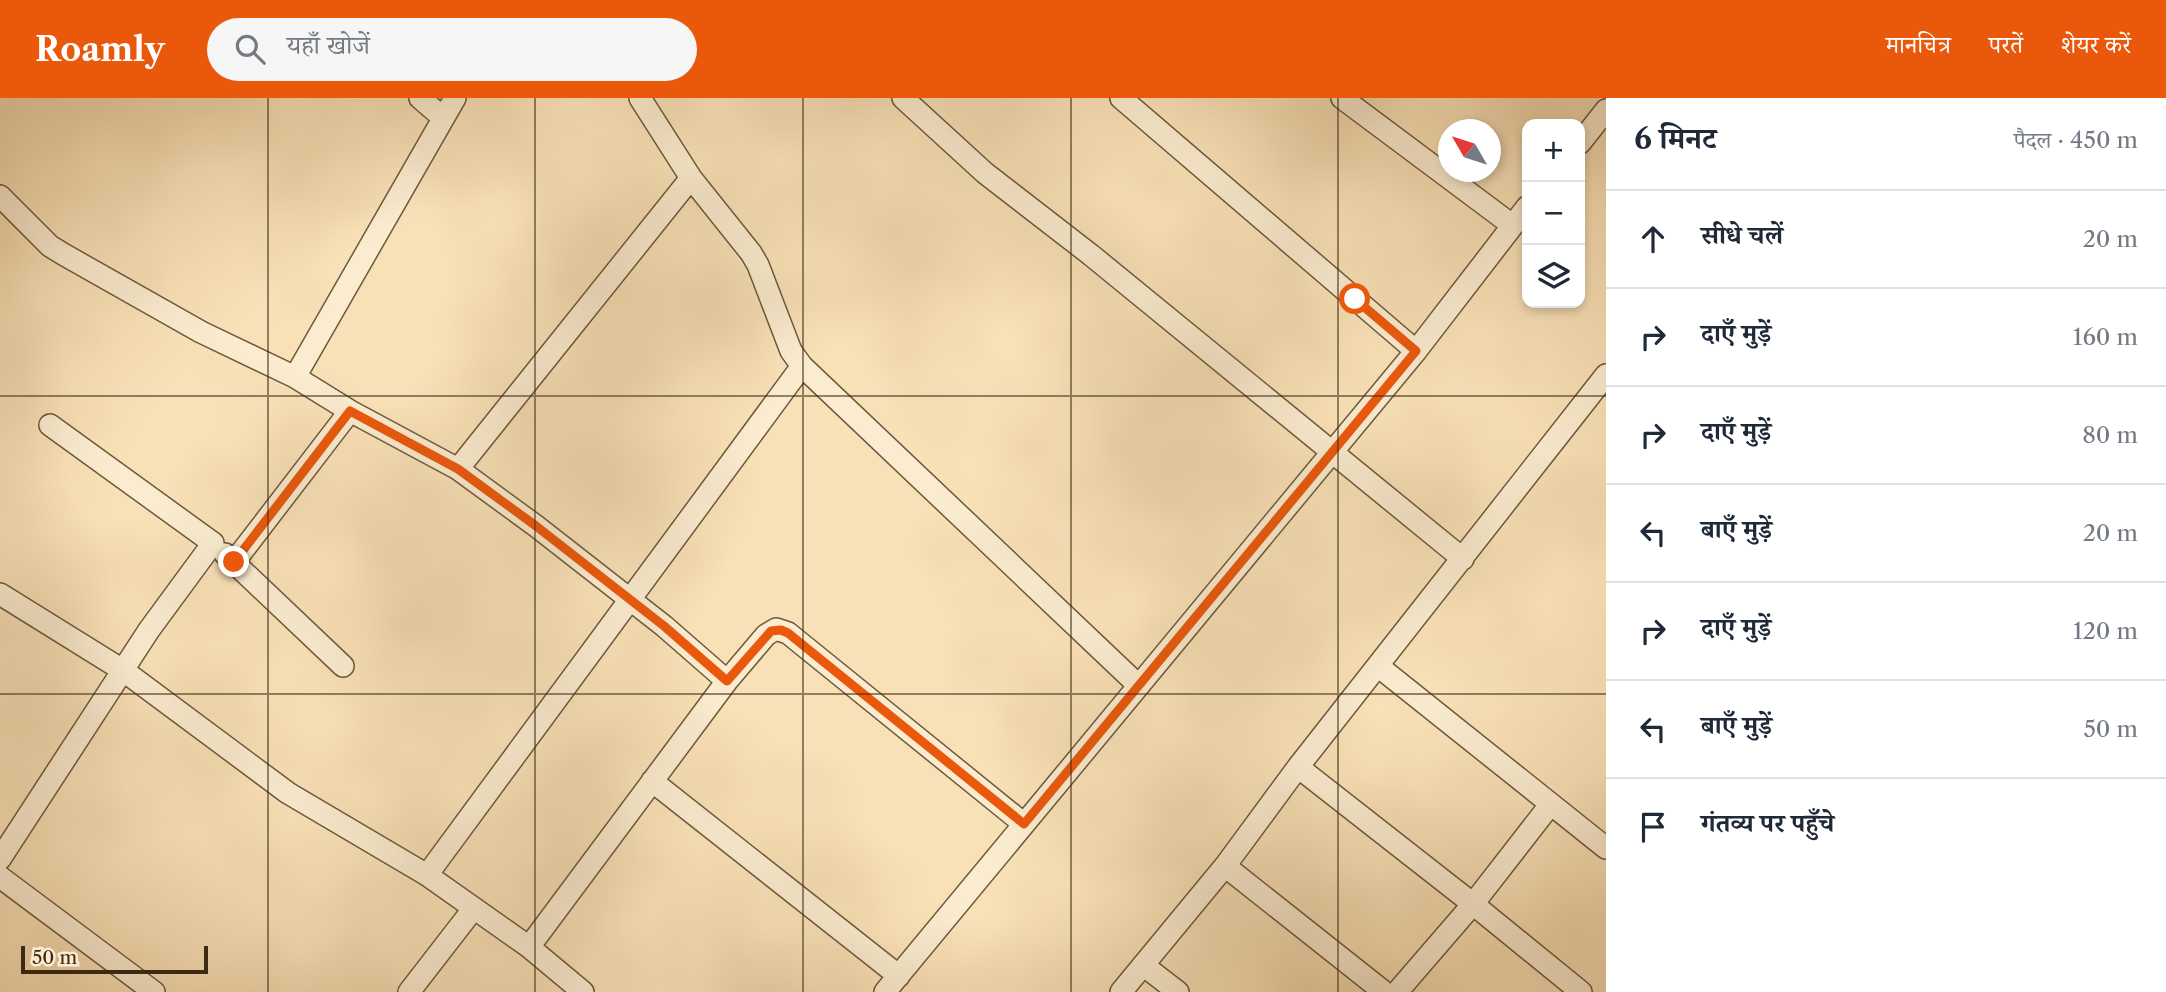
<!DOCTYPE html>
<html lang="hi">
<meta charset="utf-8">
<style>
body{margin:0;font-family:"Libre Caslon Text","Noto Serif Devanagari",serif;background:#f6f6f7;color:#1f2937}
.controls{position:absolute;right:21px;top:21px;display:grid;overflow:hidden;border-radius:14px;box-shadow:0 4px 10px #0003}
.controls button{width:63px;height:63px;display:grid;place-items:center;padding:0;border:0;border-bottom:2px solid #e0e1e3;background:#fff;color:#1f2937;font:35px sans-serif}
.compass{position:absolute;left:1438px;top:21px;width:63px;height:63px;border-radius:50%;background:#fff;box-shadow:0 4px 10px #0003;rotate:309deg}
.scale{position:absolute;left:21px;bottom:18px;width:187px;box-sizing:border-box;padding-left:7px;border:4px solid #3e2a12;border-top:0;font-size:19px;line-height:24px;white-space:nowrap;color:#3e2a12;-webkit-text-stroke:5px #fbecd0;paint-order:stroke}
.stop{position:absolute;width:21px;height:21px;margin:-16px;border:5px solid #ea580c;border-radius:50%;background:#fff}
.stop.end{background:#ea580c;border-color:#fff;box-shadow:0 2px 7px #0008}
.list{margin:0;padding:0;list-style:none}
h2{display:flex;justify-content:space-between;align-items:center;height:91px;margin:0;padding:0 28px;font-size:30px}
h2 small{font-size:23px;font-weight:400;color:#747a83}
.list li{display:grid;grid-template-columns:46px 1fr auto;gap:21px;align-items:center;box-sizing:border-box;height:98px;padding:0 28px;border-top:2px solid #e0e1e3}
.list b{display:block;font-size:26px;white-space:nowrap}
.list em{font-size:23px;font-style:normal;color:#747a83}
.icon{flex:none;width:38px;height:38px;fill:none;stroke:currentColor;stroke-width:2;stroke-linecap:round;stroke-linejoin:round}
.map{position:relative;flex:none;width:1606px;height:894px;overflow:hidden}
header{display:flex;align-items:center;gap:42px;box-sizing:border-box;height:98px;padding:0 35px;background:#ea580c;color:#fff}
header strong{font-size:33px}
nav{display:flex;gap:38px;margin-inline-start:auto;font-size:24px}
.search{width:490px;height:63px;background:#f6f6f7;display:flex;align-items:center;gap:18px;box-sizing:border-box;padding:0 24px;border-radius:38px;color:#747a83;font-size:26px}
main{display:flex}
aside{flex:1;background:#fff}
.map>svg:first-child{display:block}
</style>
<header>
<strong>Roamly</strong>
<div class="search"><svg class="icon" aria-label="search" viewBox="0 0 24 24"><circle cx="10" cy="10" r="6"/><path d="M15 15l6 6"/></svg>यहाँ खोजें</div>
<nav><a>मानचित्र</a><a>परतें</a><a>शेयर करें</a></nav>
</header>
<main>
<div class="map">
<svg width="1606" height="894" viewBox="0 0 1606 894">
<rect width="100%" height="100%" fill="#f9e1b7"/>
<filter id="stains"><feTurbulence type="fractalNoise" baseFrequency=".00286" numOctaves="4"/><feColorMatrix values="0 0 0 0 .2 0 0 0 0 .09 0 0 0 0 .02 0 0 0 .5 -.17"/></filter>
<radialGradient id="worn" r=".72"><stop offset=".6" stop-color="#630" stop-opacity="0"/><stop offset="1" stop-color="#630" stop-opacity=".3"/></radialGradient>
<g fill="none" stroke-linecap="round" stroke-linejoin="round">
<defs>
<path id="street" d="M420,0L442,19
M640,0L691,80L751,155L758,167L791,253L802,268L1138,587
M903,0L985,75L1091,157L1463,461
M1121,0L1416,253
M1342,0L1512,127
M1580,45L1606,12
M0,98L50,148L63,156L201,234L295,279L350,313L458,371L536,428L664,528L727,583
M295,279L455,0
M458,371L691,80
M225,456L343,568
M234,464L350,313
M0,496L124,573L288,695L427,777L529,849L583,894
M1378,568L1606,750
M1298,669L1473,806L1581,894
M652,683L899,878
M0,761L149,532L213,445L50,327
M1225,768L1384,894
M427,777L802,268
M0,779L154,894
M529,849L727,583L766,537L776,531L788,535L1024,726
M1143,867L1178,894
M409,894L474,810
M885,894L1416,253L1527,109
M1121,894L1225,768L1298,669L1606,277
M1397,894L1473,806L1550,707"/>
</defs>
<use href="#street" stroke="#6d583b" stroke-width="24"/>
<use href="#street" stroke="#fbecd0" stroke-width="21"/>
</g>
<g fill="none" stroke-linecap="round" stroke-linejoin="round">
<path stroke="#ea580c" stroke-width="9" d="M234,464L350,313L458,371L536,428L664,528L727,583L771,533L781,532L788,535L1024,726L1416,253L1355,201"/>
</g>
<path fill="none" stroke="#3e2a12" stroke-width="2" stroke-opacity="0.55" d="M268,0V894M535,0V894M803,0V894M1071,0V894M1338,0V894M0,298H1606M0,596H1606"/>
<rect width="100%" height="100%" filter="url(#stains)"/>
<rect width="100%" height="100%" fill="url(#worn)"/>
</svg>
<div class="controls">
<button>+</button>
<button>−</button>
<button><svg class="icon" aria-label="layers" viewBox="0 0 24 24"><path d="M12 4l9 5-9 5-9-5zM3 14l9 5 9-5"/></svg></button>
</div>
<svg class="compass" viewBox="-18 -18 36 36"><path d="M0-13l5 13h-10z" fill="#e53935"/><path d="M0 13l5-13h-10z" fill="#747a83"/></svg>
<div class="scale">50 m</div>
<div class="stop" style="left:1355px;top:201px"></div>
<div class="stop end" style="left:234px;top:464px"></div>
</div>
<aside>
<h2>6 मिनट<small>पैदल · 450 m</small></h2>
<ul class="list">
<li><svg class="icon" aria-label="ahead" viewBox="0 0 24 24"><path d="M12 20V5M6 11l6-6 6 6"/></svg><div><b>सीधे चलें</b></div><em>20 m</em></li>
<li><svg class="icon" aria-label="right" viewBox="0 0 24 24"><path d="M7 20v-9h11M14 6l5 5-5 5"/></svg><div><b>दाएँ मुड़ें</b></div><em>160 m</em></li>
<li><svg class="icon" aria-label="right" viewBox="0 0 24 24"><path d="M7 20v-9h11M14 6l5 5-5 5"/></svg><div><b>दाएँ मुड़ें</b></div><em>80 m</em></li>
<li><svg class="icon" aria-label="left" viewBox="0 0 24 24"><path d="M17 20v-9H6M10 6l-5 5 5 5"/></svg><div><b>बाएँ मुड़ें</b></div><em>20 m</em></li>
<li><svg class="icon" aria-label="right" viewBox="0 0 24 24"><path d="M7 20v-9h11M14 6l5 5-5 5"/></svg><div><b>दाएँ मुड़ें</b></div><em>120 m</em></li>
<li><svg class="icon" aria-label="left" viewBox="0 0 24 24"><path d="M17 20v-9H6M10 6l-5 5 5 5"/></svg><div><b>बाएँ मुड़ें</b></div><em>50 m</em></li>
<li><svg class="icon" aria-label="arrive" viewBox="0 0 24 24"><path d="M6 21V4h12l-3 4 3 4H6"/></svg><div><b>गंतव्य पर पहुँचे</b></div></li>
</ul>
</aside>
</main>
